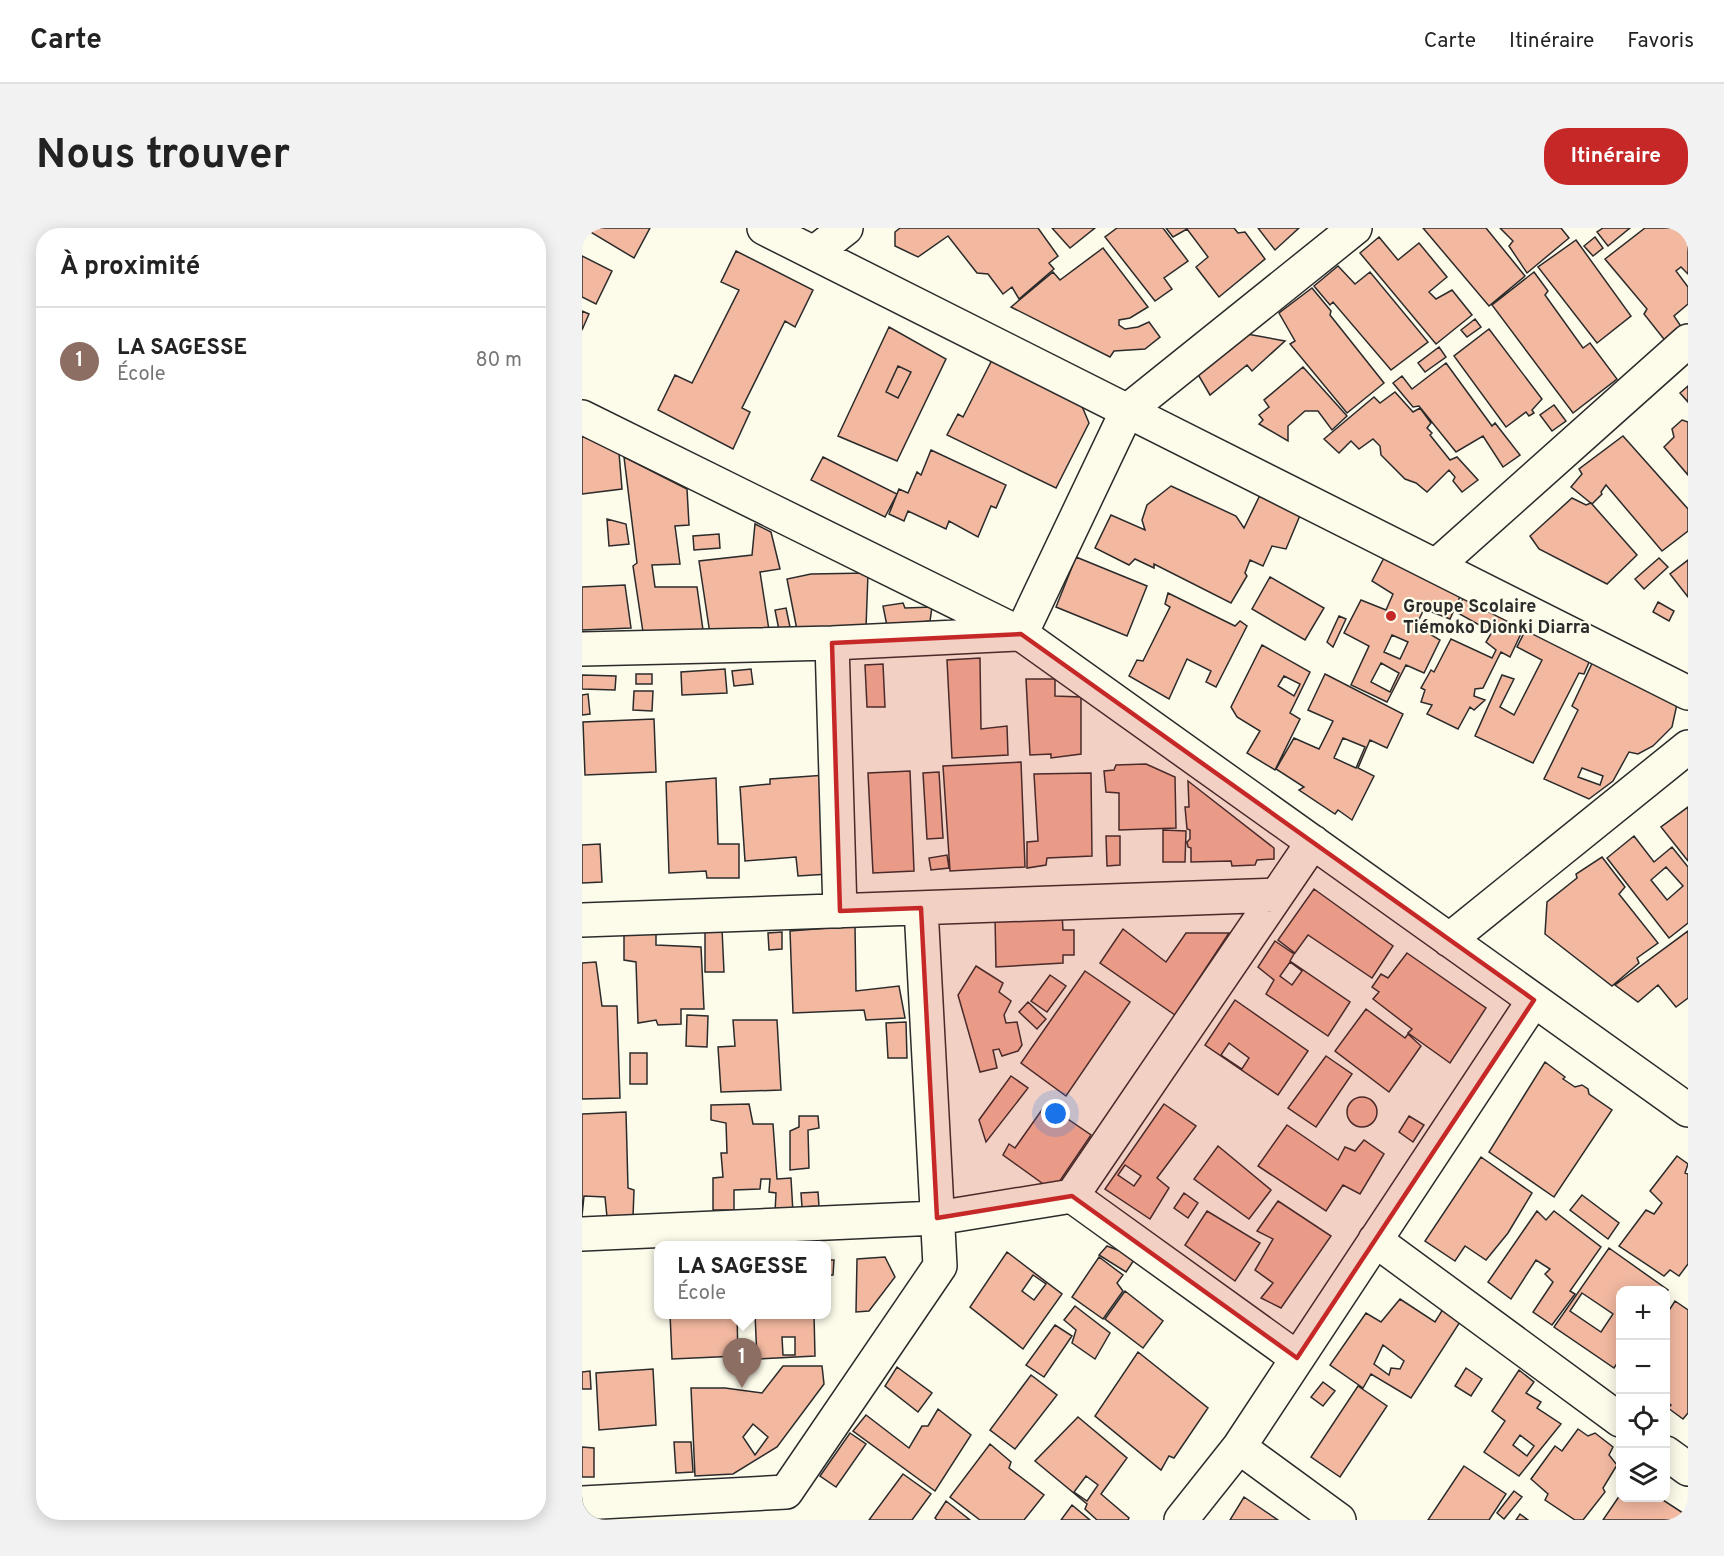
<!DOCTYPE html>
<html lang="fr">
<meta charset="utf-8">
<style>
body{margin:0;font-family:Overpass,sans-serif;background:#f2f2f2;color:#222}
.controls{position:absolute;right:18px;bottom:18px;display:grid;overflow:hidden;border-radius:12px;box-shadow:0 3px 15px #0003}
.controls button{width:54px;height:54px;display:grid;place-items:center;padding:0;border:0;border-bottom:2px solid #e0e0e0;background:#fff;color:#222;font:30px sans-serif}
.you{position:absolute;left:474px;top:886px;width:21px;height:21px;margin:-15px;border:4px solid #fff;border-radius:50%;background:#1a73e8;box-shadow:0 0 0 9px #1a73e833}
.badge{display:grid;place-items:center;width:39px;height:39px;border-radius:50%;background:#c62828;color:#fff;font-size:20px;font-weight:700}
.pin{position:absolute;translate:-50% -50px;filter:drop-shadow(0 2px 3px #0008)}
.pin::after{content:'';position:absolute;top:32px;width:21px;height:18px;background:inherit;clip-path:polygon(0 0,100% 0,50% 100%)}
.popup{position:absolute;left:72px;top:1013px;width:177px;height:78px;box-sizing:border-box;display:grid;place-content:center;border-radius:12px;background:#fff;filter:drop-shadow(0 2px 4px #0005);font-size:20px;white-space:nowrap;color:#767676}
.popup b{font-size:22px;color:#222}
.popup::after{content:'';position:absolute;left:50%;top:100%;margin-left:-12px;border:12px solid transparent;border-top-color:#fff}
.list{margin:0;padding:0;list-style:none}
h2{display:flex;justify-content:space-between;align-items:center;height:78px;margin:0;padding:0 24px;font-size:26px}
h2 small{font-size:20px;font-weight:400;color:#767676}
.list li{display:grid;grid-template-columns:39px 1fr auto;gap:18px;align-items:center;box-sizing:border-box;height:108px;padding:0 24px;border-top:2px solid #e0e0e0}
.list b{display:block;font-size:22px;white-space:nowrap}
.list p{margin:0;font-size:20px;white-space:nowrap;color:#767676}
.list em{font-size:20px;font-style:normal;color:#767676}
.icon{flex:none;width:33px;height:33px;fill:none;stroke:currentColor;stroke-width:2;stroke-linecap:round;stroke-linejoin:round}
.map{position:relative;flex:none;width:1106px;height:1292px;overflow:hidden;border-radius:24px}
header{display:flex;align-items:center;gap:36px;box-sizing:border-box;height:84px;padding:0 30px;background:#fff;border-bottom:2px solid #e0e0e0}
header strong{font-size:28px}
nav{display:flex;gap:33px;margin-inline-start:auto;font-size:21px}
.intro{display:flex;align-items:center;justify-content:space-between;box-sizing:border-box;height:144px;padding:0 36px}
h1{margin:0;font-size:42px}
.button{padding:15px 27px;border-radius:24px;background:#c62828;color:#fff;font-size:21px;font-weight:700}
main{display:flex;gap:36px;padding:0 36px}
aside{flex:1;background:#fff;border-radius:24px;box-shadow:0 3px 15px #0003}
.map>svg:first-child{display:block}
</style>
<header>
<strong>Carte</strong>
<nav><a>Carte</a><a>Itinéraire</a><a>Favoris</a></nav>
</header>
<div class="intro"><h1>Nous trouver</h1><a class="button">Itinéraire</a></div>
<main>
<aside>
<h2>À proximité<small></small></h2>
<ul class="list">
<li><span class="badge" style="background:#8d6e63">1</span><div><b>LA SAGESSE</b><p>École</p></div><em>80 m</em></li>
</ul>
</aside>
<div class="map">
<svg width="1106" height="1292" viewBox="0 0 1106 1292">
<rect width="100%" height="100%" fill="#fdfbea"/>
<path fill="#f2b8a0" stroke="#2b2b2b" stroke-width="1.5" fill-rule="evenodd" d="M2,0H68L52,30Z
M318,0H456L476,28L467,35L472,41L437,71L430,59L421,66L406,46L395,45L366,8L336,29L313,18V4Z
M470,0H513L488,20Z
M535,0H581L606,33L582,50L590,61L573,73L523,9Z
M584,0H652L656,5L663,4L683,31L637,69L614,39L626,29L605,1L591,9Z
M676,0H717L693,22Z
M841,0H904L943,48L907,78Z
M918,0H979L987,10L945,45L927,18L931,13Z
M1021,0H1048L1026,18L1015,4Z
M1063,0H1106V46L1099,39L1094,43L1106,59V76L1092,88L1102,103L1085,115L1062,86L1065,81L1023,31Z
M797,9L816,32L837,15L865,49L847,64L854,71L870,62L890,87L854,116L778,25Z
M1013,9L1021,20L1011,28L1002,18Z
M994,12L1049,88L1015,115L956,39Z
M521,20L566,79L548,90L537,92V97L543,101L556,99L567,94L578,109L563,121L532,123L528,129L429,79L471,44L478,52Z
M154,23L231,62L213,99L203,93L160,180L168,184L151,221L76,182L93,147L110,155L157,62L139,54Z
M0,28L30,43L14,76L0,69Z
M756,38L773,56L788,44L846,114L809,142L751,74L748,77L732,58Z
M952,44L966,63L963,67L1001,120L1008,115L1035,151L991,185L910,77Z
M730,60L749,83L748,87L802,155L765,185L708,116L713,113L697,85Z
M0,83L7,86L0,102Z
M893,91L899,99L885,109L879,102Z
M307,99L364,131L315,233L256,208ZM316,138L329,144L316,170L304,164Z
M907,101L960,171L950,182L952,185L947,188L944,184L924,199L872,128Z
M665,106L703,113L670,143L665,137L628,167L614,143Z
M857,119L864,129L843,144L836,135Z
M410,132L497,171L507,195L474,260L365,207L376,186L381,189Z
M864,135L910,198L913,195L938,227L921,239L901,208L874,224L837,178L831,179L811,155L820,148L830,161Z
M316,138L329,144L316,170L304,164Z
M721,139L765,188L750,202L736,183H723L706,198V213L677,196L681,192L677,187L687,179L682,172Z
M1106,158V174L1098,165Z
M813,164L831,184L838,180L849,195L845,200L850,205L848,207L868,232L875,229L896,252L880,264L871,253L873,249L867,242L845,264L834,255L823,251L799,227L798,218L791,211L777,221L769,213L757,225L742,211L792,169L798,175Z
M972,177L984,193L970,203L958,187Z
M1100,192L1106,194V247L1082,219L1092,209L1090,201Z
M0,208L37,225L40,261L0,266Z
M1041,208L1106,281V303L1080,323L1024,257L1019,264L1020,266L1010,276L989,259L1000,246L997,241Z
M349,222L424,257L414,280L409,278L396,309L367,293L364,301L326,283L322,293L307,286L317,261L326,265L335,244L339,247Z
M42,229L105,261L107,297L93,298L98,336L70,337L73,359H115L121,402L61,404L51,338L55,335Z
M241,229L315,266L303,289L229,252Z
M589,258L654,288L662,300L679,265L719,285L704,321L690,318L681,338L668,332L663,345L665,348L649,375L572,336V340L553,331L547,337L513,320L529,287L563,302L560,292L565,277Z
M990,270L1004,277L1009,275L1055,327L1025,356L957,321L948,308Z
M25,291L44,296L47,316L27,318Z
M173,296L189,304L198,341L178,344L187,402L128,406L117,333L170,327Z
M137,306L138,320L112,322L111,308Z
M804,326L880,364L868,391L842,381L834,398L858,412L842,445L824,437L805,474L769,457L787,418L762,405L779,372L804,382L811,366L790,353ZM810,407L826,414L818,431L802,424ZM799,435L817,445L808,464L789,454Z
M494,329L565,358L545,408L474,379Z
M1077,330L1086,339L1062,361L1053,351Z
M1106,332V369L1088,346Z
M286,345L284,400L215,402L205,351L229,346Z
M688,349L742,380L723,412L670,381Z
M43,357L49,400L0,402V359Z
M885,363L945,393L928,429L919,424L901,460L893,461L892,468L903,472L892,482L888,479L876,501L845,486L850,477L839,474L843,462L839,460L849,442L852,444L869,411L910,430L914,422L904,414L910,404L874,384Z
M586,365L653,398L658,393L665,398L634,459L624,454L629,443L605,431L587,471L547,448L555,432L561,433L588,379L583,376Z
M1076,374L1092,383L1087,393L1071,384Z
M321,375L323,380L350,379L348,393L305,398L301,378Z
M204,380L208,399L197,402L193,382Z
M757,388L764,391L751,419L745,414Z
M948,393L1011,425L1002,446L997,445L951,535L893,508L920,447L932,451L918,479L932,487L960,432L935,419Z
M680,417L728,444L708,485L718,491L693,542L665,525L678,503L655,489L649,479ZM702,448L718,456L712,468L696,458Z
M1014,427L1097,467L1090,499L1071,518L1056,526L1047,524L1031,553L1007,571L962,551L996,482L990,478ZM1000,540L1021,548L1018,557L996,549Z
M398,430L399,501L425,498L426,527L370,530L365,432Z
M301,436L303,479H285L283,437Z
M143,441L145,465L100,467L99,444Z
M169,441L171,456L152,458L150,443Z
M54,446H70V456H54Z
M743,446L821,486L805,520L788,512L776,540L792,548L770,592L756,582L753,586L717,562L722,559L694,541L712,510L737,521L751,493L726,482ZM761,510L783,519L774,540L752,530Z
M0,447L34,448L33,462L0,461Z
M444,451H473V468L499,469V526L469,530V526L448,527Z
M52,463H71L70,483L51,482Z
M6,466L8,486L0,487V467Z
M72,491L74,544L3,547L1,494Z
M439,534L443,639L368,643L361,538Z
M564,536L593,549L594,600L537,602V565L524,564L522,543L532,542L534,537Z
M328,543L332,643L291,645L286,545Z
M357,544L361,610L345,611L341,545Z
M509,545L510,628L465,630L464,637L445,640V614L456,613L452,546Z
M244,547L247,646L216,648L214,629L163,633L158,559L188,556V551Z
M134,550L136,616H157V650H125L124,643L87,645L84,554Z
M606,553L692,620V631L675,632L673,637L650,638L649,633L609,634V620L606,619L605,614L608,611V602L605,601L603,579H607Z
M1106,579V633L1079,599Z
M581,602L604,603L603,634H581Z
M524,608H538V637L525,638Z
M1052,608L1072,634L1090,619L1106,639V695L1087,710L1025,630ZM1084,639L1101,658L1085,672L1069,652Z
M18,616L20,654L0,655V617Z
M365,627L367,640L349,642L347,630Z
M1020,629L1043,659L1037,666L1076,715L1055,730L1057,735L1030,758L963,706L965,674L995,650L994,646Z
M732,661L811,718L790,750L726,707L713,725L696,712Z
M480,686L481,702H492V727H481V735L414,739L413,688Z
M273,698L274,763L317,758L323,790L284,792L282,782L211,785L208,703Z
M140,701L142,744H123V702Z
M541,701L584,734L604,705H647L593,787L518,735Z
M1106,703V770L1094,779L1076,757L1056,774L1033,757Z
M42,704L74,705V717L119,719L122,781H99V796L76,797L74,792L56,795L54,734L42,732Z
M200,704V721L187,722L186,705Z
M693,713L712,726L708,733L768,774L746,808L684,766L692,752L676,739ZM708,734L720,743L710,757L698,748Z
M825,725L904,780L868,835L826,805L830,801L791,771L797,764L790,759L799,746L806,750Z
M14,734L20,778H35L38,870L0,871V735Z
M394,738L421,755L417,764L429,773L422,787L424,795L435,794L440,817L436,823L420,828L417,821L411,822L415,840L398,844L376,767Z
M503,743L548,774L484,868L439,835Z
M468,747L484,758L465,784L449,773Z
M653,772L726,823L696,867L623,817ZM647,815L667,830L660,841L639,827Z
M446,774L464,791L455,801L437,784Z
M784,781L823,810L826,806L839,818L807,864L753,823Z
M105,787L126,788L125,819L104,818Z
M151,792H195L199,862L139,864L136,819L153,818Z
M324,794L325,830H306L304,795Z
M48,825H65V856H48Z
M744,828L770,846L734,899L706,880Z
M963,834L983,849L981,851L993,859L1000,857L1006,861L1007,866L1030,882L972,969L907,924Z
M429,848L446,860L404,914L397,892Z
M765 884a15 15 0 1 1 30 0a15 15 0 1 1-30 0Z
M167,876L171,896H191L195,951L209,950L211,985H193L194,965L187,964L188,951H179L178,961L152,962V982H131V950L141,949L139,925H145L144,895L129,892V877Z
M464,876L509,907L471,963L421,927L427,916L433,920Z
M582,876L614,898L575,950L587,960L568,991L523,961ZM543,937L559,948L552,958L536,947Z
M44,884L46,960L52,962L51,989H25L23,969L2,968L0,988V886Z
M217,888H236L237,900L226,902L227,940L208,942V903L217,899Z
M827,888L842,897L831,914L817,904Z
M705,897L756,932L763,919L773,923L782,912L802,926L778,966L761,957L744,983L676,938Z
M636,918L689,962L667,991L612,951Z
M1095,928L1106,936L1103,945L1106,946V1036L1097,1048L1088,1042L1082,1048L1037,1018L1064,982L1072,986L1080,975L1068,963Z
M899,929L950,965L926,1005L904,1032L883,1018L873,1033L843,1013Z
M236,964L237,978L220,979L219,965Z
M602,965L616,975L606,990L592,980Z
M1000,967L1037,995L1026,1011L988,982Z
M696,973L749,1008L699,1080L679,1070L691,1055L673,1042L691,1011L675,1003Z
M625,983L678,1015L653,1053L603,1017Z
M955,983L964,992L972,983L1019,1019L988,1063L993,1066L970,1097L951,1084L971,1054L963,1046L968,1041L954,1032L929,1071L906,1054Z
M525,1018L554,1029L544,1044L517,1027Z
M1027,1020L1086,1062L1084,1065V1062H1038V1131L1032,1140L972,1099ZM1000,1065L1031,1086L1019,1104L988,1083Z
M425,1024L480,1066L441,1121L388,1079ZM451,1047L464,1056L452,1072L440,1063Z
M303,1029L313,1049L287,1083L274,1084L275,1031Z
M517,1029L541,1047L535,1055L541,1063L521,1091L490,1069Z
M244,1032H252L251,1047H244Z
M543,1063L581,1093L561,1120L523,1091Z
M818,1071L853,1094L861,1081L878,1094L829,1170L789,1146L781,1160L748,1137L784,1085L799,1094ZM801,1117L822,1133L818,1141L809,1140L807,1147L792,1136Z
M1093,1073L1106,1082V1185L1101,1191L1086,1180L1089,1177L1084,1173V1087Z
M493,1078L528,1105L513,1131L490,1115L494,1102L482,1092Z
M88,1086H155L156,1128L90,1131Z
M173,1086H232L233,1128L175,1131ZM200,1109H213V1127H201Z
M473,1097L490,1108L462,1149L444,1137Z
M556,1124L626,1180L592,1230L587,1228L579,1242L513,1188Z
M201,1138H240L242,1156L195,1219L151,1246L113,1248L109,1160H143L180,1165ZM171,1196L186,1209L173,1227L161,1209Z
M315,1139L350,1165L336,1184L303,1158Z
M884,1140L900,1151L889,1168L873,1158Z
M71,1141L74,1197L17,1202L14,1145Z
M937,1142L952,1154L944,1165L959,1174L955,1180L979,1196L937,1248L902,1224L923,1193L910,1183ZM938,1207L952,1218L945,1228L931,1217Z
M8,1143L9,1161H0V1144Z
M449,1147L475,1167L433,1221L408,1202Z
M741,1154L753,1163L741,1178L729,1169Z
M776,1158L805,1178L758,1249L729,1229Z
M356,1181L389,1207L353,1263L271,1203L284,1187L327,1220L340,1198H346Z
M496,1189L545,1230L519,1266L547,1290L546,1292H515L503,1281L505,1276L453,1233ZM504,1248L516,1257L505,1273L492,1264Z
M996,1201L1006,1208L1013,1205L1031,1219L1027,1227L1035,1237L1021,1260L1023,1264L1001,1292H993L963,1272L966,1266L949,1251L973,1218L980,1223Z
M268,1205L284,1216L254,1259L238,1248Z
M92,1214H109L111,1244L94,1245Z
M408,1216L429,1234L427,1240L462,1267L442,1292H398L368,1269Z
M0,1219L12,1220V1249H0Z
M882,1238L924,1266L907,1292H846Z
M321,1246L349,1266L330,1292H287Z
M932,1263L940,1269L922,1291L915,1285Z
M1038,1267V1270H1078L1101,1285L1096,1292H1021Z
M662,1269L696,1292H648Z
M364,1273L388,1292H355L353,1290Z
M490,1277L508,1292H479Z
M938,1286L946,1292H934Z"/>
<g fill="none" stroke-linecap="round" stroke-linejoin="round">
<defs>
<path id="minor" d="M182,0L1106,465
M232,25L264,0
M0,189L439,406L1106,882
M854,338L1106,113
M439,406L545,183L773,0
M250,415L258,683
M0,421L250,415L438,406
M0,692L694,667
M867,712L1106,519
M490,968L731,614
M0,1006L355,990L490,968L715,1130
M793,1012L1038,1192
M657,1219L757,1292
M1084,1225L1106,1241
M0,1275L204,1264L358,1038L339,680
M599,1292L657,1219L952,772"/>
</defs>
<use href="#minor" stroke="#2b2b2b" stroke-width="36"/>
<use href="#minor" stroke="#fdfbea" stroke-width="33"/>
</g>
<path fill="#c62828" fill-opacity="0.2" stroke="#c62828" stroke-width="4.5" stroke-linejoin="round" d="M439,406L952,772L715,1130L490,968L355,990L339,680L258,683L250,415Z"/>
<circle fill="#c62828" stroke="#fdfbea" stroke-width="2" cx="809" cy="388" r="6"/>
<g text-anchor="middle" stroke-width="4.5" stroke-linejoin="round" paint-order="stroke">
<g font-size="18" font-weight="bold" fill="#2b2b2b" stroke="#fdfbea" text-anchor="start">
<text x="821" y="384">Groupe Scolaire<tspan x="821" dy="21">Tiémoko Dionki Diarra</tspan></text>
</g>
</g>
</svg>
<div class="controls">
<button>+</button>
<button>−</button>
<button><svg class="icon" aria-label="locate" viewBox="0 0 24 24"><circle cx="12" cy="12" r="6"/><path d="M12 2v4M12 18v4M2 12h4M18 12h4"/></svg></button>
<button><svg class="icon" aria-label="layers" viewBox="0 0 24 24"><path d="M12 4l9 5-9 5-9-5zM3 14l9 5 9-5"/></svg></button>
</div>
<div class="you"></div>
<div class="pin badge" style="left:160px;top:1160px;background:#8d6e63">1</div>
<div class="popup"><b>LA SAGESSE</b>École</div>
</div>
</main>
